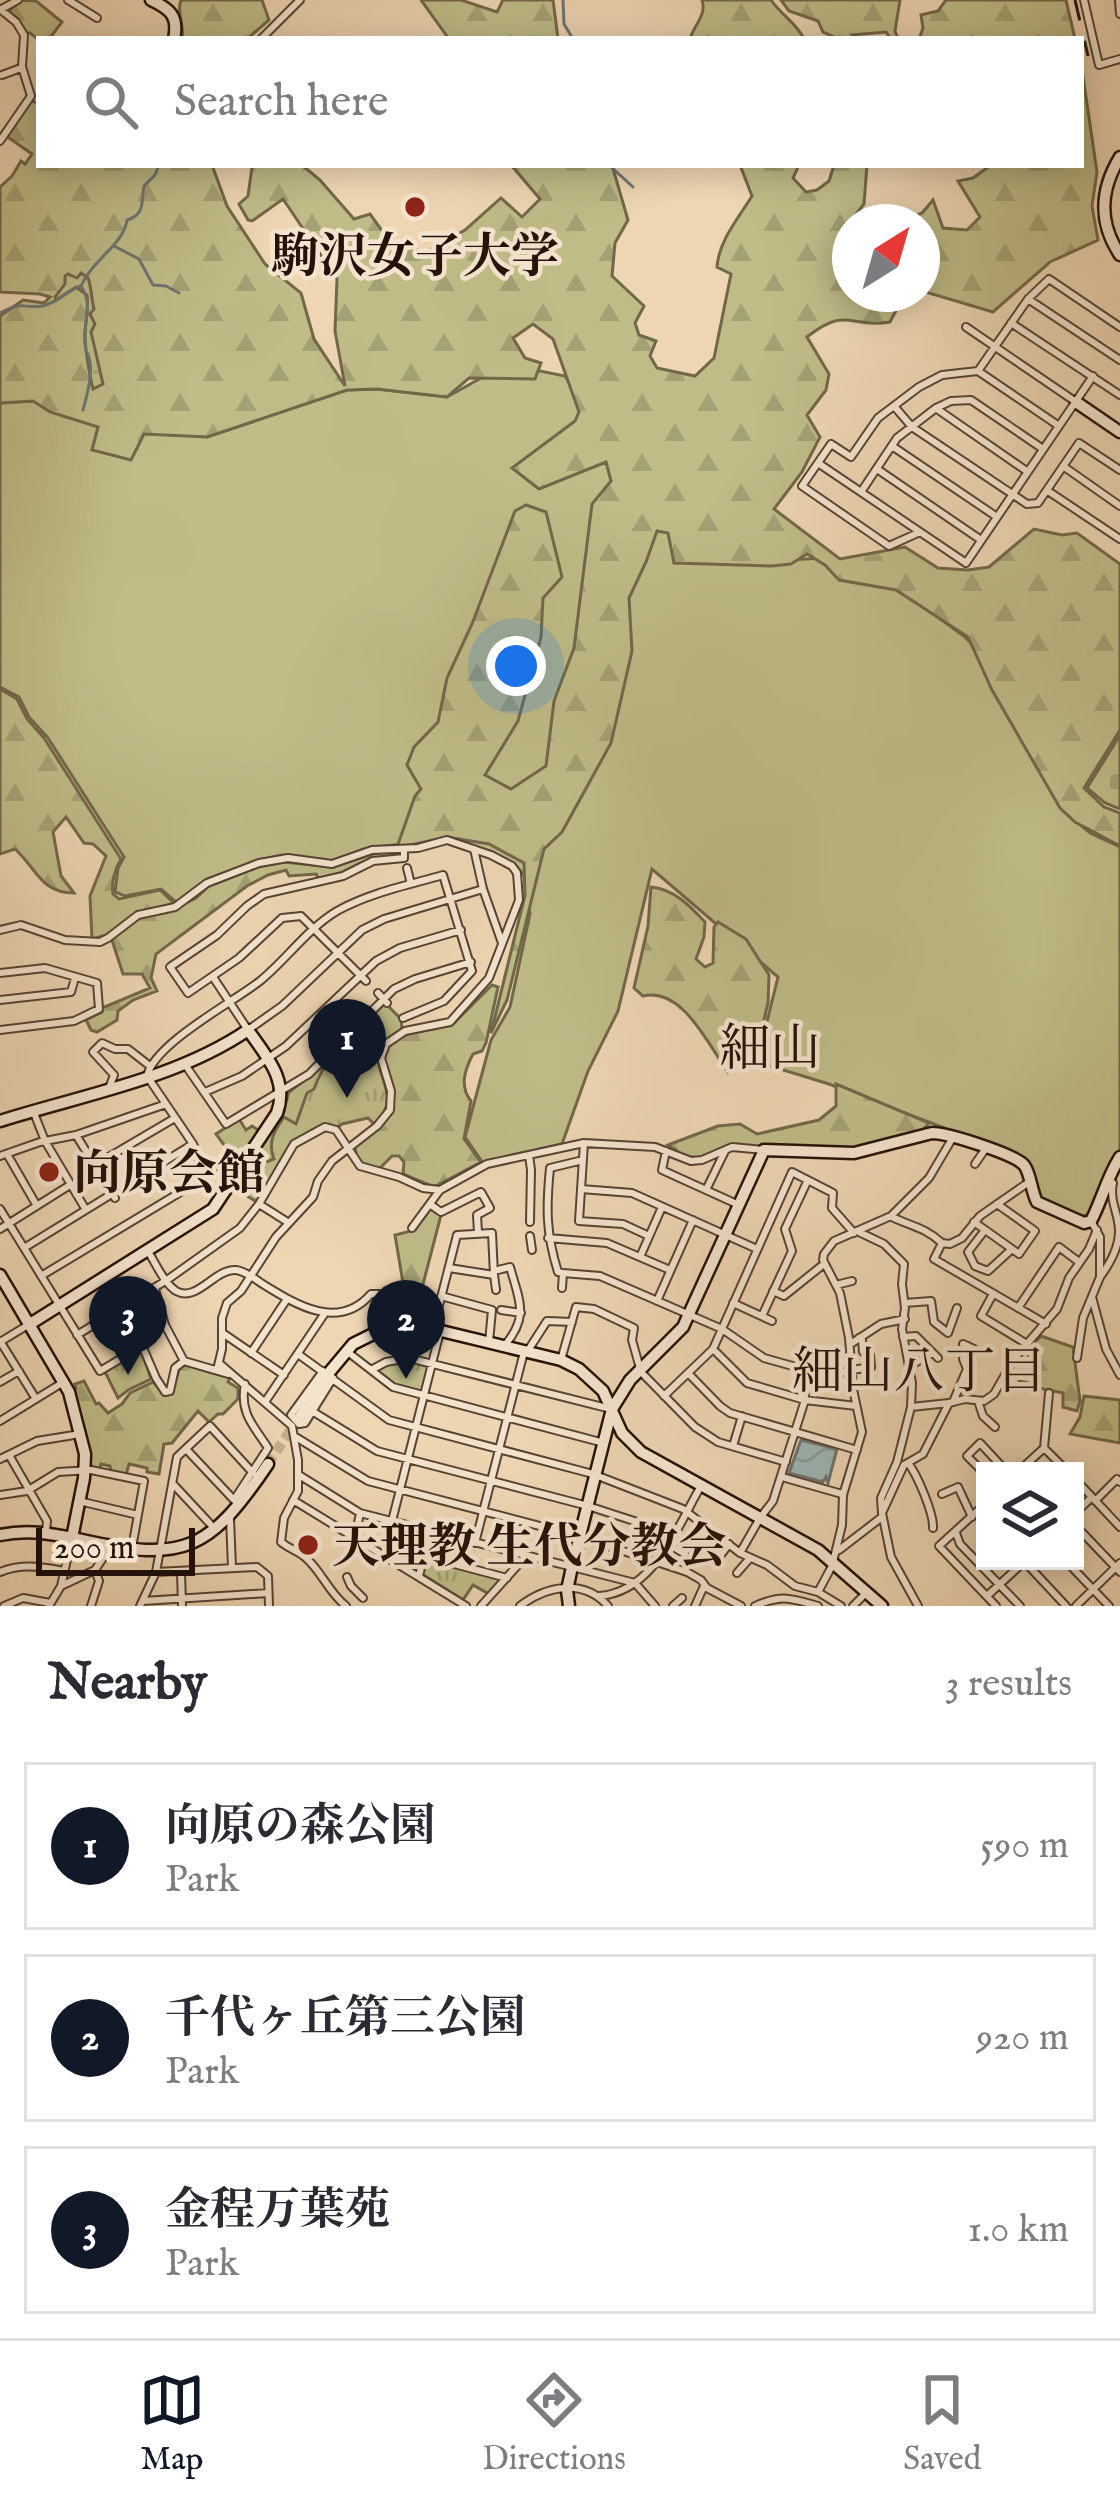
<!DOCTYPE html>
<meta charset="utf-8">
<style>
body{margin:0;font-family:"IM FELL English","Noto Serif JP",serif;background:#f7f7f7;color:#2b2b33}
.controls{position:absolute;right:36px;bottom:36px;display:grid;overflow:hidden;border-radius:0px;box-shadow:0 6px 30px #0003}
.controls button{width:108px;height:108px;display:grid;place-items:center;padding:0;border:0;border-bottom:3px solid #e1e1e2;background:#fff;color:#2b2b33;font:60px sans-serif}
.compass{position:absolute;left:832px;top:204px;width:108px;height:108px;border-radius:50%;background:#fff;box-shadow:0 6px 30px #0003;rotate:37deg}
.scale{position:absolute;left:36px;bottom:30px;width:159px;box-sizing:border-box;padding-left:12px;border:6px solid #25120a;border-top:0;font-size:33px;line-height:42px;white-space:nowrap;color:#25120a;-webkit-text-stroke:9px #f4e4ce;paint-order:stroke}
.you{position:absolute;left:516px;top:666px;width:42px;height:42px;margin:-30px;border:9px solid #fff;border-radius:50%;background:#1a73e8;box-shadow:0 0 0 18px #1a73e833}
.badge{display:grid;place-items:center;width:78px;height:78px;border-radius:50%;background:#111827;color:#fff;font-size:39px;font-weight:700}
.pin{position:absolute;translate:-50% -99px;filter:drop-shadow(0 3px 6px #0008)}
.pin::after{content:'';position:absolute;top:63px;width:42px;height:36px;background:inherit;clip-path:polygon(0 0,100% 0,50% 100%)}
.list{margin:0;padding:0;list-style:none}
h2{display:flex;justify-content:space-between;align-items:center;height:156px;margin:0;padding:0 48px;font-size:51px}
h2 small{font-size:39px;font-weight:400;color:#7c7c81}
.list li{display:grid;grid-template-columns:78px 1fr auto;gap:36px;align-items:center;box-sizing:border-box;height:168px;margin:0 24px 24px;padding:0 24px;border:3px solid #e1e1e2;border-radius:0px}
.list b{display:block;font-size:45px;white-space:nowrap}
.list p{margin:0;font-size:39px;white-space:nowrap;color:#7c7c81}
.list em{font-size:39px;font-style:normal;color:#7c7c81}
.icon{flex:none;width:66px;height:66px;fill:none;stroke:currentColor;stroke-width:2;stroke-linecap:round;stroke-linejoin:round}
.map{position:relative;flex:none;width:1120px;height:1606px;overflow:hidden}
.search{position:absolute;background:#fff;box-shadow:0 6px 30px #0003;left:36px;right:36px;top:36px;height:132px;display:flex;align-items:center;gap:30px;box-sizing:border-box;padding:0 42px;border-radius:0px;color:#7c7c81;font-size:45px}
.sheet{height:732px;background:#fff}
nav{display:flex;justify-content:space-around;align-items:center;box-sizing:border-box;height:168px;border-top:3px solid #e1e1e2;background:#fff;font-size:33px;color:#7c7c81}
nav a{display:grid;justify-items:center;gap:6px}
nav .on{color:#111827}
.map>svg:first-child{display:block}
</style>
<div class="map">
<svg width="1120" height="1606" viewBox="0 0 1120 1606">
<defs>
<pattern id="forest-firs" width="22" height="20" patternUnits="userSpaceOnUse" patternTransform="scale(3)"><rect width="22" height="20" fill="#bfbc88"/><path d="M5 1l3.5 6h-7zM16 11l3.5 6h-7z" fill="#a4a174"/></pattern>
<pattern id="wetland-marsh" width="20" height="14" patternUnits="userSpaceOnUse" patternTransform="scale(3)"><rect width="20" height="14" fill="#bfbc88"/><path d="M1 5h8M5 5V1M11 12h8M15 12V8" fill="none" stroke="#a4a174"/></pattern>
<pattern id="cemetery-stones" width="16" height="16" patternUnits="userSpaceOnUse" patternTransform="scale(3)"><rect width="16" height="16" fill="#bfbc88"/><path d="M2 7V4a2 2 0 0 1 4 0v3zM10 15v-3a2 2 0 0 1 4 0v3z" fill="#a4a174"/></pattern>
<pattern id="park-tufts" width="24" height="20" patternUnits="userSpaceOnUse" patternTransform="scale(3)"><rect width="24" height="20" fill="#bfbc88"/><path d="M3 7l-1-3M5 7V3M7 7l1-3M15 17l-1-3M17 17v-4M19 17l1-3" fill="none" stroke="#a4a174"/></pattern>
<pattern id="water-waves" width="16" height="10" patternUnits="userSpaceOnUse" patternTransform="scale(3)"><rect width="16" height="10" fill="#9db7b7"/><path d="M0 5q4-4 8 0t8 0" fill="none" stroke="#879c9c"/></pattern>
</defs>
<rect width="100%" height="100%" fill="#eed6b3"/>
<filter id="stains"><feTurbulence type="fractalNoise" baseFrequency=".00167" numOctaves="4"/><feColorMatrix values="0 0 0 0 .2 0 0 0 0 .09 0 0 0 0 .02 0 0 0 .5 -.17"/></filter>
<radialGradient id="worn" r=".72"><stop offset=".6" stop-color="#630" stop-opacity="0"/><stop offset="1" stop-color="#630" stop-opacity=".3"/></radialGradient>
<path fill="#bfbc88" stroke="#726749" stroke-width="3" d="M506,364L565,376L612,450L766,561L825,558L885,578L965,637L982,655L1070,816L1090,833L1120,847V1149L1090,1213L1081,1217L1043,1201L1037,1194L1031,1170L1005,1151L829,1084L757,1062L778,977L652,869L618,1011L588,1071L562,1144L483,1163L465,1137L491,1040L510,1007L530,914L524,875L513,863L455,838H446L364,849L333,861L282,855L257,861L207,879L177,903L161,889L125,896L115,892L118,868L124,857L48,738L29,717L19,697L0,687V403L33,401L207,437L347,390L377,389L447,397Z"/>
<path fill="url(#forest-firs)" stroke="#726749" stroke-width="3" d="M20,0L36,1L62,22L49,39L39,40L30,33H25L8,12Z
M181,0H262L269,20L247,39H182C185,25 176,13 181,0Z
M421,0H461L497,12L503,0H553L558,39H449Z
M702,0H771C781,15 797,23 804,39H690C694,25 707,15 702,0Z
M781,0H900L895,31L898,39H891L886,32L852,35L856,39H839L823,32L818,21L789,11Z
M946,0H1066L1075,39H919L923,28L921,15L938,11Z
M1081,63L1097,172L1092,206L1098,240L1050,262L993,312L922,291V222H901L922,213L933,200L943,228L967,230L980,217L958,181L973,178L991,165H1081Z
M31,101L39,103V165H212L227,206L265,264L301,293L314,339L345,386L335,331L337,279L283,199L252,221L248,220L239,204L248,196L252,167L256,165H302L320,180L354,219L370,214L388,239L425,253L465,230L501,198L522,217L540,199L511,165H612L628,220L615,243L612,276L644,306L635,323L639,335L656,341L650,356L657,368L695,376L714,358L731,274L717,267C719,240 738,219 752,196L740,165H799L793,178L806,192L817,190L829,181L834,165H867L864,204L850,222L842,256L850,264V294H859L858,299L864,294H917L899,305L890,322C848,329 848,305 807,337L829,374L826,390L807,415L820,437L802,472L774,509L840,559L905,547L938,568L968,570L989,567L1034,529L1062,535L1077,533L1120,564V730L1084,788L1104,807L1120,813V846L1075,822L1060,808L992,690L968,637L896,590L839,580L825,565L807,554L791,564L772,566L674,563L668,533L657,531L646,562L629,598L632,651L611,743L562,832L544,849L507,1000L491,1033L525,895L524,863L489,844L447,837L401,847L400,857L371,858L340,873L319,879L316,874L289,876L286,870L268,875L247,886L156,954L151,978L157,991L133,1000L118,1011L117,1020L97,1032L91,1030L86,1020L102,1012V1008L150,988L142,974H123L110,934L92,939L90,896L106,856L93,844L84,843L66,817L53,832L61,876L74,893C41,893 37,869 15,849L0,854V689L17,699L27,719L44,738L121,859C115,869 111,883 113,894L119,899L160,890L178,907L196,898L209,886L258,867L284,862L332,867L373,854L396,850L415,796L421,789L407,765L414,747L438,722L447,678L472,624L515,511L526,505L546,512L562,577L543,598L541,637L518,721L485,775L511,789L546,766L554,701L574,648L592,504L611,481L606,462L539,489L512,468L575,421L579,412L553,339L533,324L513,338L525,358L541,363L535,379L469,378L447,397L377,389L347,390L207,437L144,434L131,460L92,450L98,427L50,412L33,401L0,403V316L23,300L44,303L50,297L40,294L0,292V187L12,176L21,161L25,164L32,154L6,136Z
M651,887C674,889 690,906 705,922L704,937L696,959L705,967L713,963L714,927L718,922L746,939L769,975L768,1003L761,1032L728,1072C708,1045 683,987 643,996L634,988L648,926Z
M492,985L498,987L486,1043L482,1051L473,1054C465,1069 459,1086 471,1101L464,1139L481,1162L434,1187L403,1174L404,1162L399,1156H392L378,1170C365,1166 356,1162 355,1147L379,1127L368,1117L318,1125L294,1139L272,1173L234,1187L281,1117L289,1092L313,1074L371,1021L403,1035L452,1025Z
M836,1084L929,1123L923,1130L854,1150L729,1146L699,1158L684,1156L668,1145L718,1126L740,1124L757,1134L819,1120L836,1106Z
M430,1209L441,1215L415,1315L403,1302L405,1295L395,1235L415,1230Z
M1041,1336L1073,1347L1080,1401L1077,1411L1063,1407V1393L1019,1384V1381L1029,1383L1038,1381L1035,1362L1025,1352Z
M185,1365L230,1378L228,1382L238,1388V1399L223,1414H218L209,1422L198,1411L172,1443L164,1444L159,1474L147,1472V1468L129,1464L126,1475L111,1472L110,1466L101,1464L100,1469L91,1467L72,1390L76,1388L75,1384L84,1381L96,1404L99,1403L108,1413L122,1404L130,1393L153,1382L164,1394H172L179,1369Z
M1084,1396L1120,1400V1443L1070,1434L1080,1417Z"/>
<path fill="url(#wetland-marsh)" stroke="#726749" stroke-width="3" d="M81,273L88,278C92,289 91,298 94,309L90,314L95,324L91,332L103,384L93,389C90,377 85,349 85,337C85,322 89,310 87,295L76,287L56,300L55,297L65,284V276L68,274L77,278Z"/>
<path fill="url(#cemetery-stones)" stroke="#726749" stroke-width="3" d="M1120,735V809L1105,803L1087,788Z"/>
<path fill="url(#park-tufts)" stroke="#726749" stroke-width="3" d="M385,1003L401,1019L402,1029C397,1033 390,1036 385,1041C361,1065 409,1095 374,1124L368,1118L342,1124L337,1128C301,1115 275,1175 259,1200L255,1201L233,1187L249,1169L274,1159C267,1142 275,1130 284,1117L296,1124L307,1093L314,1089C326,1053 359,1030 385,1003Z
M239,1119L246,1130L252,1126L261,1132L227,1183L217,1174L219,1162L226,1169L235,1160L216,1134Z
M139,1351L142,1352L151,1379L128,1390L118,1398L105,1372Z
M408,1360L429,1367L423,1390L420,1392L394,1385L378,1373L377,1369L389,1363Z
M425,1559L501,1578L502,1580L489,1594L473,1585L463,1600L422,1574Z"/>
<path fill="url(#water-waves)" stroke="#6d7572" stroke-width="3" d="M801,1440L837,1449L828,1483L826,1477L823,1482L789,1473Z"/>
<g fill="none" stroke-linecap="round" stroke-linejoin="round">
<path stroke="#6d7572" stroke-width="3" d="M563,0L564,24L573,39
M609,165L633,187
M114,246L139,259L153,285L166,286L179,293
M0,313C24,300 21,309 42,306C56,304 67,291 80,286
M83,410C87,395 92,378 90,362C87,347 86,357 85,343C83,321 94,305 81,286C93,259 124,244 127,220C146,214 141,201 144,186L155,175L159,165"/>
<path stroke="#c6af91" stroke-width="10" stroke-dasharray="10 5" stroke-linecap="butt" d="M268,1464L297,1420"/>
<defs>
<path id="street" d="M68,0L97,18
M1084,0L1099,65L1120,59
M1119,0L1120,14
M0,10L18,0
M261,39L300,0
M2,75L21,68
M0,141L31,96L22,67L24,35L16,22L1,10
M1028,299L1120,360
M1011,323L1120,395
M966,327L1076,402
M978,371L1028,299L1049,279L1120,327
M894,406L912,427L1027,504L1038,503L1079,443L1120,470
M937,409L1028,472
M892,446L997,517
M818,463L966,563L1093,376
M1063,466L1120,506
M877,469L981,540
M1048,491L1120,539
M861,492L897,438L936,408L951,401L971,400L1043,449
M920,532L889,546L802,486L831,444L851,457L878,418L919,387L942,375L978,371L1059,426
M474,849L483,889L502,943
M407,868L411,884
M0,930L21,925L65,940L100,942L108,938L138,915L175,907L207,883L259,863L288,858L332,864L372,850L418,848L447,840L491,855L512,866L517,873L519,900L489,978L450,1022L405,1031L386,1044L381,1058L391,1091L390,1110L377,1126L332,1161L318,1181L313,1197L276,1237L241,1291L227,1303L222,1318V1349L217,1370
M0,973L45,968L97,983L99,1009L74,1021L0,1030
M213,977L248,1030L282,1006L362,930L384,919L483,889
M366,981L301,916L282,918L239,958L188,993L170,967L217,935L247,906L264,894L343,876L373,861L404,858V849
M378,993L387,1003
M0,1000L71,992L75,978
M186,1066L226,1124L309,1074L394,989L415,979L471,962
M109,1088L114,1075L93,1052L102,1043L115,1049H128L150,1066
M205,1092L242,1076L286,1046L376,961L400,948L461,930
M34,1113L45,1141L86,1210
M76,1135L115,1198
M584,1143L579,1221L623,1224L649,1236
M666,1151L662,1170L739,1205
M7,1154L37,1206
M529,1155L531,1170L530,1222
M0,1156L40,1142L76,1135L166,1104
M975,1164L986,1148
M95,1165L175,1118
M581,1189L632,1193L757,1249
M706,1190L725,1151
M259,1204L289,1223
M431,1205L441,1212L481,1192L490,1208L477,1215L478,1233
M0,1209L100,1371L142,1346
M892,1217C913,1227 924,1227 942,1243L934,1259L1046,1324
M974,1222L1019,1254L1035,1231L997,1204
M412,1228L440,1190
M0,1229L70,1185
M985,1230L968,1252L975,1266L988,1271L1012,1249
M859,1232L884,1244L904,1264L902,1284L905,1308L902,1329L912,1383L911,1407L897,1462L881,1498L882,1513
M530,1236L532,1250
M548,1238L607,1243L670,1270
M942,1243L950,1244L962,1238L980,1216L1029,1182
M24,1248L193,1144
M149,1253C156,1264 164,1283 176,1291C197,1303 215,1268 236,1270C245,1271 254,1278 261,1283C295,1304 338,1332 371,1294H386L399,1306L409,1325
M640,1257L662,1207
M449,1268L494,1275L496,1290
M498,1270L510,1267C519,1300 530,1317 504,1346
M563,1273L600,1276L722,1329L764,1358L796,1367L851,1373
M41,1276L179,1193L197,1171L199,1157L193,1144L147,1076C155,1043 232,1003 260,981C287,959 307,929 337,911C369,893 408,885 443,875L472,971L444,1001L403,1018
M1100,1277C1109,1265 1119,1247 1119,1231C1119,1214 1109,1201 1113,1183
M836,1285L852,1281
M562,1288L563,1273L558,1272C546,1234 546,1208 550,1168L583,1160
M155,1289L165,1325L184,1361L229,1374
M773,1291L784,1296L824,1264
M993,1294L981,1316L1027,1344
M441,1296L492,1310L489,1342
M1092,1297L1106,1349L1120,1375
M657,1301L693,1220
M733,1303L772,1321
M905,1303L931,1301L934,1322L948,1333L957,1308
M125,1306L156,1378L165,1392L170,1391L175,1368L184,1361
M1018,1308L1059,1247L1079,1262
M501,1310L521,1313
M762,1316L792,1251L785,1229L807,1182
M433,1329L457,1235L492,1233L494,1275
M224,1334L284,1375
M77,1335L167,1280L240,1228L259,1204L294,1144L325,1127L336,1130L360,1166L399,1177L423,1188L440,1190L487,1164L584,1143L655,1147L691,1161L702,1160L732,1147L764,1150
M903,1337L916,1336L938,1358
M0,1341L36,1399
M0,1342L28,1325
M852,1343L881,1324L905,1319
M963,1344L974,1349
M713,1349L747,1383L805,1400L856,1406
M527,1352L547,1321L572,1322
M251,1353L287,1299
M349,1353L393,1387L604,1443
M298,1354L389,1420L593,1474L683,1509L740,1553L767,1565L795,1586L818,1592L832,1566L842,1525L843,1495L862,1432L853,1389L849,1338L840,1293L823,1260L824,1254L834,1241L891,1216L929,1178L952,1139
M1077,1358L1083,1318L1100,1277V1237L1091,1221
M561,1360L576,1307L594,1309L634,1328L632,1340L641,1372L695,1427L718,1442L786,1462
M219,1363L292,1426L298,1460V1491L284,1518L281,1542C289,1549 299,1551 306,1558C322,1572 329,1593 346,1606
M910,1366L932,1353
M371,1370L386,1362L409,1358L611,1409
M852,1370L871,1367L870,1355L863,1352L862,1340L859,1338
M323,1371L291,1415L299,1424L305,1423L333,1378
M688,1373L720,1406L730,1413L857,1450
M0,1382L19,1371
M664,1396L713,1349L792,1172L833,1193L832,1208L854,1233
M978,1401L983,1416L995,1427
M265,1402L325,1313
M953,1402L967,1369L963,1359L968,1346
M911,1407L949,1403L965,1399L984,1401L994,1394L1014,1359L1057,1309L1069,1278L1089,1249L1097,1230
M312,1411L377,1451L588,1506L674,1534
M0,1421L62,1383
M294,1436L368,1481L574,1535L657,1562L687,1572L701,1580L707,1588L741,1606
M733,1446L742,1416
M1044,1448L1067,1471
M186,1449L234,1500L268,1448C254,1426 239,1413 245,1384
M9,1455L47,1521L46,1532
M0,1459L37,1441L80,1434
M908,1463C917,1474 934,1514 933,1528
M1019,1471L1044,1448L1049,1393
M985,1474L967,1456L980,1443L1006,1471
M299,1475L360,1513L635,1583L655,1606
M782,1477L842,1494
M1075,1479L1120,1527
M173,1484L213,1527
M942,1494L958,1487L972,1517
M0,1495L27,1491L58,1472L91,1470L144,1481L132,1548
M293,1500L466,1606
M79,1501L138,1515
M1095,1501L1117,1479L1120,1482
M985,1504L939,1546L996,1606
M1075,1513L1092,1497
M230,1518L232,1568
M392,1521L440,1332
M1075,1525L1120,1572
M956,1533L960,1544L1020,1606
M355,1538L360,1513
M475,1543L524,1352
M668,1544L685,1554
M839,1550L882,1517
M740,1553L760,1518L773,1501L805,1400L804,1368
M424,1556L507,1578
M717,1560L729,1544
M1024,1561L1066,1606
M1066,1561L1109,1606
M181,1571L182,1606
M0,1572C23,1563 41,1567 65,1571
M156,1572L257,1567L268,1576L269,1606
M737,1573L750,1558
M419,1576L430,1531
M347,1577L351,1586L363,1598
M61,1586L95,1570L111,1546
M818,1592L841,1606
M988,1595L1025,1561
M599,1596C654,1592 677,1527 701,1486
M143,1601L268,1593
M4,1606L23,1598L50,1603
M49,1606L61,1586L72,1538
M91,1606L99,1581L95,1570
M140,1606L156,1572L177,1457L210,1426L253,1473
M481,1606L526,1556
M520,1606C546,1586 583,1578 608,1606
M673,1606L682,1598
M695,1606L704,1586
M755,1606C782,1594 790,1598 818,1606
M853,1606L867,1592
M918,1606L891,1557L882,1513L904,1465L923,1454L949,1403
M1076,1606L1120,1563"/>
<path id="secondary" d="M151,0C170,9 179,16 174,39
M1120,157C1100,190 1098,222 1120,255
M1076,402L1120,432
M0,1121C82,1095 176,1079 248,1030C266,1056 289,1080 277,1113L213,1209L30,1324
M0,1275L69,1392L85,1454L84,1478L72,1538
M299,1418L327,1375L353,1344L383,1329L409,1325L433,1329L561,1360L579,1369L603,1391L622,1433L641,1452L818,1550L882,1606
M0,1535C29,1529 54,1534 82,1540C185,1563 210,1550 268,1464
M569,1606L567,1590L572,1567L612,1409L630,1380L683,1327L764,1150L854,1153L932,1133C948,1133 1014,1154 1024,1165C1031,1174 1031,1191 1037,1202L1084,1223L1091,1221C1102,1200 1107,1177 1120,1157"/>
</defs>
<use href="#street" stroke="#574334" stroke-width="10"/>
<use href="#secondary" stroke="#25120a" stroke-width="15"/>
<use href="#street" stroke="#f4e4ce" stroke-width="6"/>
<use href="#secondary" stroke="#f4e4ce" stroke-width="10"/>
<path stroke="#25120a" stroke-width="3" stroke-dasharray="21 21" stroke-linecap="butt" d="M1075,0L1088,56"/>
</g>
<g fill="#8f2418" stroke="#f4e4ce" stroke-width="4.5">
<circle cx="415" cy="207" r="12"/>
<circle cx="49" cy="1172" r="12"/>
<circle cx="308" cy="1545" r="12"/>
</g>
<g text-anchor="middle" stroke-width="9" stroke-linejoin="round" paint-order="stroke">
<g font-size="48" font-weight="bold" fill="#25120a" stroke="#f4e4ce" text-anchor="start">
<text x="415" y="272" text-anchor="middle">駒沢女子大学</text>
<text x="73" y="1189">向原会館</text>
<text x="332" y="1562">天理教 生代分教会</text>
</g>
<g font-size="51" fill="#25120a" stroke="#f4e4ce">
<text x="770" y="1065">細山</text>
<text x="919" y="1388">細山八丁目</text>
</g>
</g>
<rect width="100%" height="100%" filter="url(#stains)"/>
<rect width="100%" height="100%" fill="url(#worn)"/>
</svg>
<div class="controls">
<button><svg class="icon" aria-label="layers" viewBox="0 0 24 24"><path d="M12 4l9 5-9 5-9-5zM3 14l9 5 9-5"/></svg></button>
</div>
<svg class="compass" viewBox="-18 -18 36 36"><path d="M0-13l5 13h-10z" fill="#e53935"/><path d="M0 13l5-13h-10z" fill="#7c7c81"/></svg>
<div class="scale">200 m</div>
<div class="you"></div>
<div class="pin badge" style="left:347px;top:1098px">1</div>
<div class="pin badge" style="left:406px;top:1379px">2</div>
<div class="pin badge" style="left:128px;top:1375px">3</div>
<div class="search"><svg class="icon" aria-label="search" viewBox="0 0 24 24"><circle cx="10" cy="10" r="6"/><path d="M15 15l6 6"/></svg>Search here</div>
</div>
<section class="sheet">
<h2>Nearby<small>3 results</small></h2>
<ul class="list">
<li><span class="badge">1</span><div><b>向原の森公園</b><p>Park</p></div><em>590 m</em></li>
<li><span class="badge">2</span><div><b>千代ヶ丘第三公園</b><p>Park</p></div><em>920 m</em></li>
<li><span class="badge">3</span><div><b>金程万葉苑</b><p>Park</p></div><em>1.0 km</em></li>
</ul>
</section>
<nav>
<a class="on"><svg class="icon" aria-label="map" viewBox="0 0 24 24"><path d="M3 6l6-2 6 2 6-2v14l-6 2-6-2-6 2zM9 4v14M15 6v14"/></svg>Map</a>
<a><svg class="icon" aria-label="directions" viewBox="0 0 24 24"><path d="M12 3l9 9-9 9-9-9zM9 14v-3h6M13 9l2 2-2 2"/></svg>Directions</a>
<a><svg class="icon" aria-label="saved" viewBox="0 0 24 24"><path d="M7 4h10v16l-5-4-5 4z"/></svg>Saved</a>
</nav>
